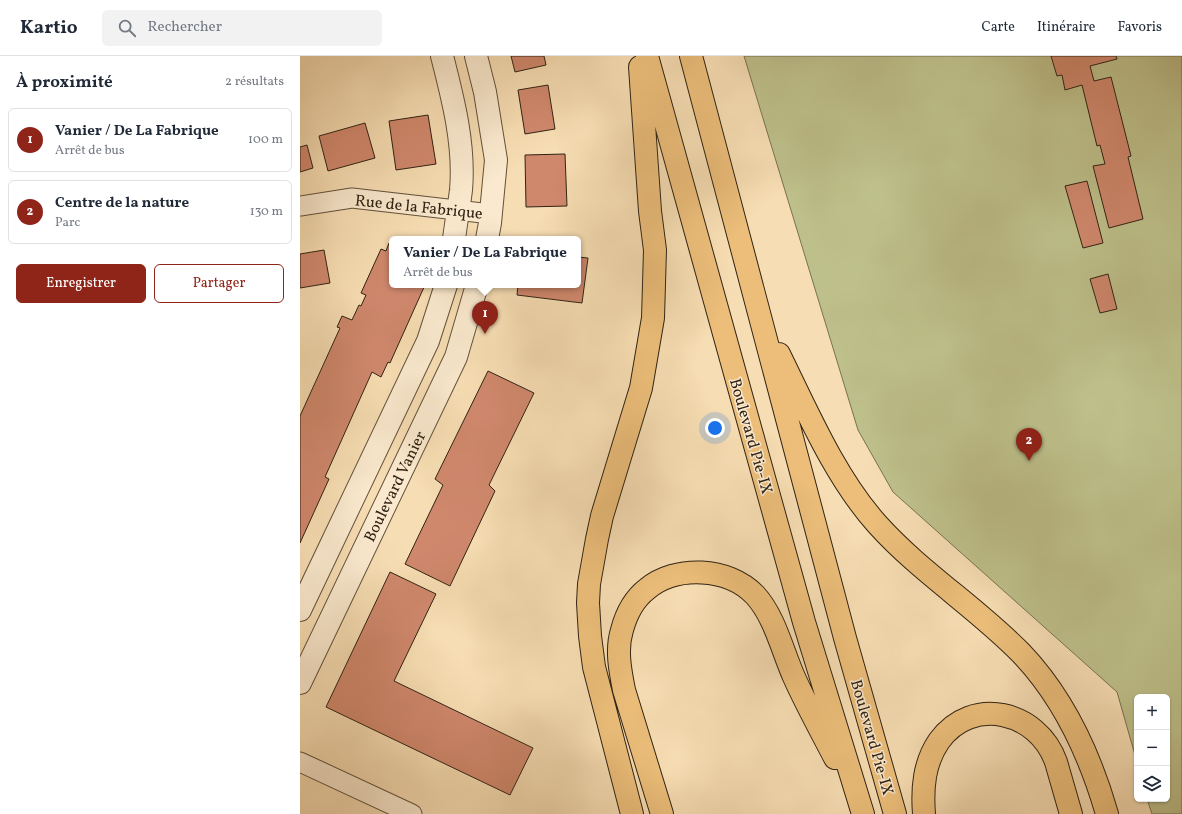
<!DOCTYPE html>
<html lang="fr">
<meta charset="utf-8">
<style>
body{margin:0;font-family:Vollkorn,serif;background:#f2f2f3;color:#1f2937}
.controls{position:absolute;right:12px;bottom:12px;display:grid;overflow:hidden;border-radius:6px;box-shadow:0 1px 3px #0004}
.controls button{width:36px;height:36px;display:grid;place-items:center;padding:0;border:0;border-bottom:1px solid #e0e1e3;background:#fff;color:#1f2937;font:20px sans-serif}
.you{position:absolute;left:415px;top:372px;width:14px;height:14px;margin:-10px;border:3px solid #fff;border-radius:50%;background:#1a73e8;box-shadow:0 0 0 6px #1a73e833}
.badge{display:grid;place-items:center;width:26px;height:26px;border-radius:50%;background:#8f2418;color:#fff;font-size:13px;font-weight:700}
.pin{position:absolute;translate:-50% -33px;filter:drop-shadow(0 1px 2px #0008)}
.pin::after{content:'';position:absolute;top:21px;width:14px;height:12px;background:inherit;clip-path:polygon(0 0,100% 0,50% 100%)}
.popup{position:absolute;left:89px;top:180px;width:192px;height:52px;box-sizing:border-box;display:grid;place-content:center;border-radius:6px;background:#fff;filter:drop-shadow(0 1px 3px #0005);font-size:13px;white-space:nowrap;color:#747a83}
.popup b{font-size:15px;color:#1f2937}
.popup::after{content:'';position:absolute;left:50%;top:100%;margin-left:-8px;border:8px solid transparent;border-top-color:#fff}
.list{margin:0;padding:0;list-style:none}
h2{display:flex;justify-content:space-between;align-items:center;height:52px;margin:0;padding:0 16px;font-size:17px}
h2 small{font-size:13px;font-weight:400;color:#747a83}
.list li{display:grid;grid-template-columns:26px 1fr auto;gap:12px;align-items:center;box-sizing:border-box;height:64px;margin:0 8px 8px;padding:0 8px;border:1px solid #e0e1e3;border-radius:6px}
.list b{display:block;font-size:15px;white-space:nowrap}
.list p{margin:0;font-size:13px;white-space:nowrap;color:#747a83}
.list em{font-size:13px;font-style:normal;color:#747a83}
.actions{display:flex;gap:8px;padding:12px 16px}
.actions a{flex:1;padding:9px 0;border:1px solid #8f2418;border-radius:6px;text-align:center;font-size:14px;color:#8f2418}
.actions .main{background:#8f2418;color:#fff}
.icon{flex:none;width:22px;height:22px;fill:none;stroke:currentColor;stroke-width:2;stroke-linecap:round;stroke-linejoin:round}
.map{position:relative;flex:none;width:882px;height:758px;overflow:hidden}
header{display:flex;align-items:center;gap:24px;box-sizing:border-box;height:56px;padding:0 20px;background:#fff;border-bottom:1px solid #e0e1e3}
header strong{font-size:19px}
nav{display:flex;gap:22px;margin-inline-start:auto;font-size:14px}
.search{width:280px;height:36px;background:#f2f2f3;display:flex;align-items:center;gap:10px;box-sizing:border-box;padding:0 14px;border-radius:6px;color:#747a83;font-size:15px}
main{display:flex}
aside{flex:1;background:#fff}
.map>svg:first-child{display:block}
</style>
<header>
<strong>Kartio</strong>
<div class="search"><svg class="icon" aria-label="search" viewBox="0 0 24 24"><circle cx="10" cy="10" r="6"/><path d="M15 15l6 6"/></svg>Rechercher</div>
<nav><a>Carte</a><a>Itinéraire</a><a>Favoris</a></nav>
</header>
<main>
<aside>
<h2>À proximité<small>2 résultats</small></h2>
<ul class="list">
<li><span class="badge">1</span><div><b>Vanier / De La Fabrique</b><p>Arrêt de bus</p></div><em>100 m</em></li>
<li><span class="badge">2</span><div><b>Centre de la nature</b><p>Parc</p></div><em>130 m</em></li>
</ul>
<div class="actions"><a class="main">Enregistrer</a><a>Partager</a></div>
</aside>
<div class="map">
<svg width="882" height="758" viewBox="0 0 882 758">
<rect width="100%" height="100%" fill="#f7ddb3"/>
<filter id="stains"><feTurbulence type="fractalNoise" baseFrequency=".005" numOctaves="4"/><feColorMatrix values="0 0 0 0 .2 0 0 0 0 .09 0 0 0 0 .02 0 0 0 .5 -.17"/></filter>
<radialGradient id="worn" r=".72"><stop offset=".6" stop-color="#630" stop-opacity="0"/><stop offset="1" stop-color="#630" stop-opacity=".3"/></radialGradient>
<path fill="#bec08b" stroke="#777250" d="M444,0H882V758H852L847,743H867V641H837V706L817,636L593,436L558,374Z"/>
<path fill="#d0886d" stroke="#302314" d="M211,0H244L246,9L215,16Z
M751,0H816L817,3L790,10L794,25L811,21L831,100L828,101L843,163L809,172L793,110L805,108L800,89L797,90L782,29L765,34L762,19L757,20Z
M248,29L255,73L225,78L218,34Z
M128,59L136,108L96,114L89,65Z
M65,67L75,102L28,115L19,80Z
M7,89L13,112L0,116V91Z
M265,98L267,150L226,151L225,99Z
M787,125L803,187L783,192L765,130Z
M89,187L92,188V229H125L90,307L88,306L81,321L72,316L25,421L29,423L0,487V360L40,272L37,271L42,260L52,264L59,249L61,250L66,239L61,237L81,193L86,195Z
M24,194L30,227L0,232V198Z
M278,201L288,202L282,247L217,239L218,229H278Z
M808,218L817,253L800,257L790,223Z
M188,315L234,337L189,429L195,435L150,530L105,508L143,429L135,423Z
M90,516L136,538L94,625L233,692L210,739L26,651Z"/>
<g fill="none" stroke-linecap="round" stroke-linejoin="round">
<defs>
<path id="minor" d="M0,150L52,142L191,158
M0,706L112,758"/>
<path id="tertiary" d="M142,0C153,43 165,89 161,134C159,150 156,167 154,183
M176,0L185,36L196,104L190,167L187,183
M0,554L128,285L146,229
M0,627L156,301L177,229"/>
<path id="trunk" d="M347,0L504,566L563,758
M391,0L545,582L595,758
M479,298C507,355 535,421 577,468C620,516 676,551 721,597C764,642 790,699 807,758
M332,758L294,611L290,580L288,547L289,528L297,483L302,460L341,332L353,262L355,194L350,155L340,11
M362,758L324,634C320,614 316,593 322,574C326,559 334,543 347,533C376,509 428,511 455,539C475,561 482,594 494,621C506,648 521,675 535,702
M624,758C622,732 624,707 639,685C672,639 738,655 756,706L771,758"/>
</defs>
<use href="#minor" stroke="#62523c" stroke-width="21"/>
<use href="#tertiary" stroke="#62523c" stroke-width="24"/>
<use href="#trunk" stroke="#302314" stroke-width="24"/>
<use href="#minor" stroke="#fae9ce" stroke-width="19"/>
<use href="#tertiary" stroke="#fae9ce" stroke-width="22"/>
<use href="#trunk" stroke="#ecbe7a" stroke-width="22"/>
</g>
<g text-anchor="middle" stroke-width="3" stroke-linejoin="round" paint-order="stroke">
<g font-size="16" fill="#302314" stroke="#fae9ce">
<text transform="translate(119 150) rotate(6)" y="6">Rue de la Fabrique</text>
<text transform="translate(452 380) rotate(74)" y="6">Boulevard Pie-IX</text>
<text transform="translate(94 430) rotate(-64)" y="6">Boulevard Vanier</text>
<text transform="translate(573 681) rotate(74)" y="6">Boulevard Pie-IX</text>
</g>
</g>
<rect width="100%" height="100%" filter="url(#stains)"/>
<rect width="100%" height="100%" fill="url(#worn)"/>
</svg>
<div class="controls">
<button>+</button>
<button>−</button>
<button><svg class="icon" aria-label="layers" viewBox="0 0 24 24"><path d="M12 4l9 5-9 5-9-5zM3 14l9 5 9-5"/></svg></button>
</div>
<div class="you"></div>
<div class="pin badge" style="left:185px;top:278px">1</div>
<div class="popup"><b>Vanier / De La Fabrique</b>Arrêt de bus</div>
<div class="pin badge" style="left:729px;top:405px">2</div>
</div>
</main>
